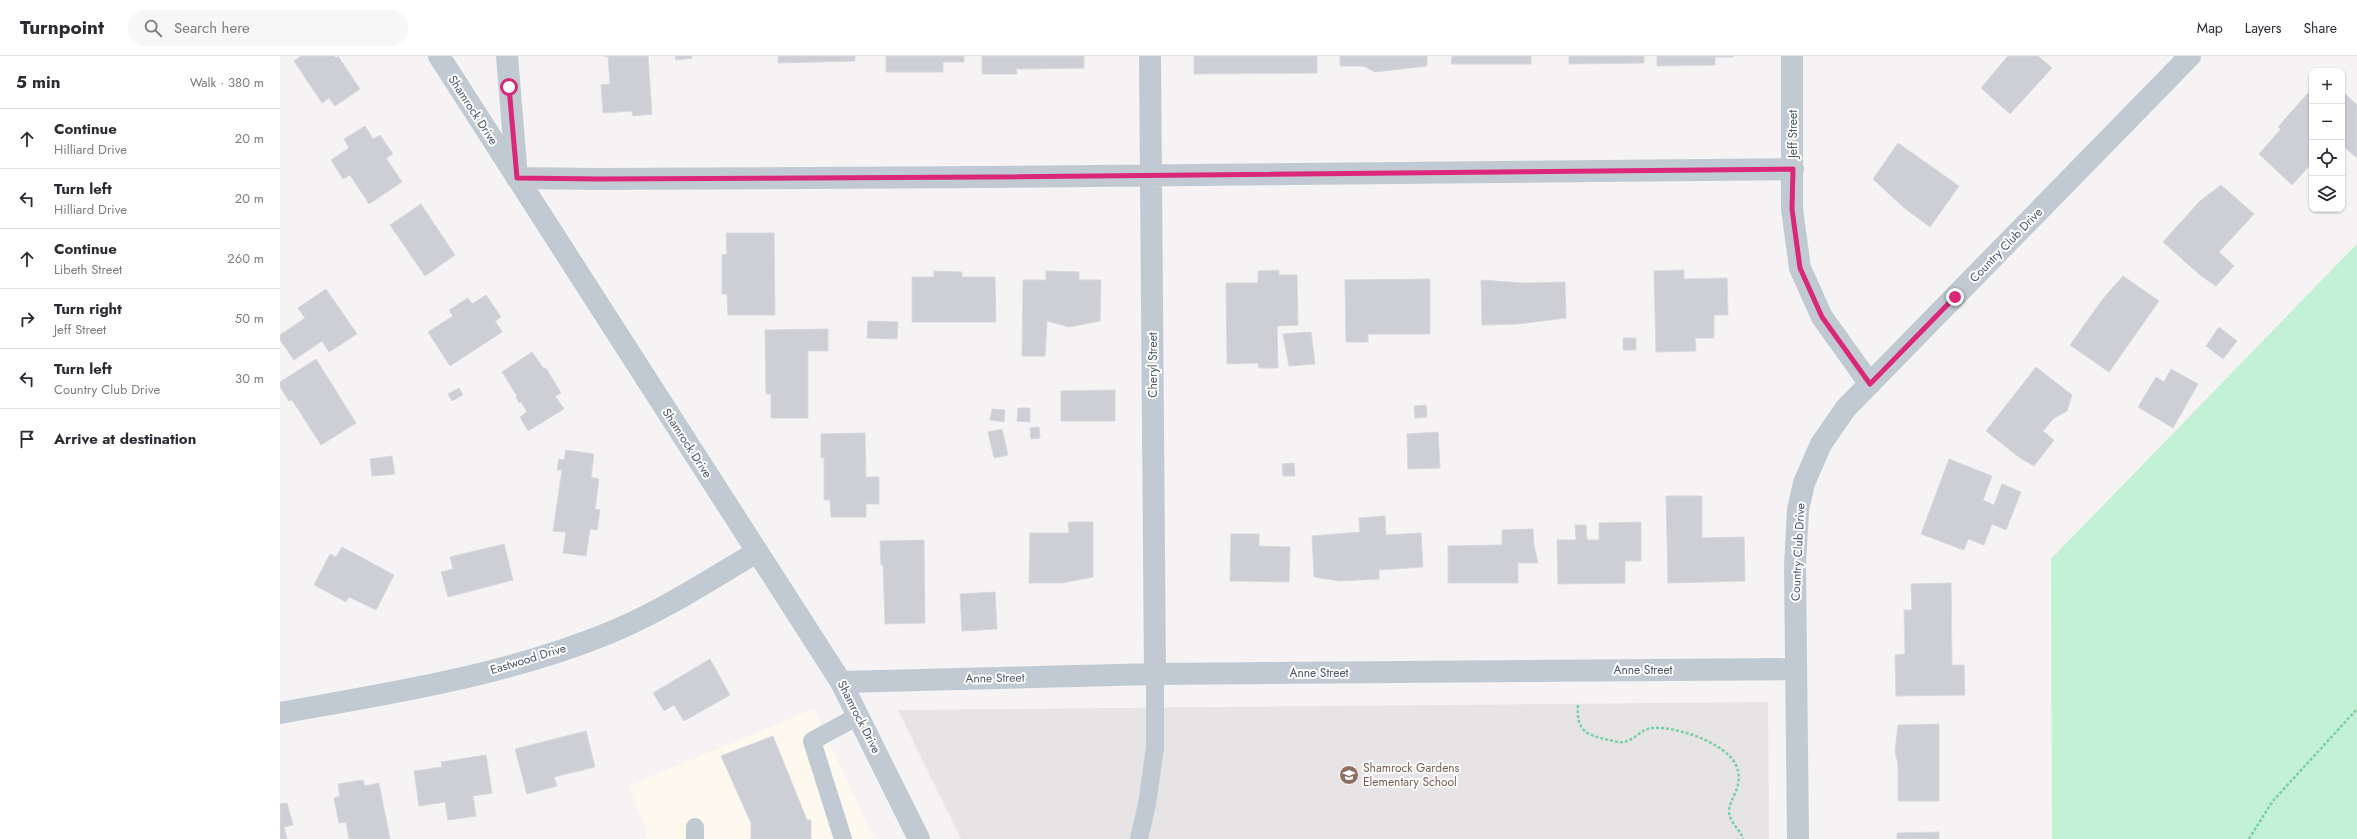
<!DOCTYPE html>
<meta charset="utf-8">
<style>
body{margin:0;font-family:Jost,sans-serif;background:#f7f7f7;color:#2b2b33}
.controls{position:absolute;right:12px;top:12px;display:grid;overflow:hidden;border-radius:8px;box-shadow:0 1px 3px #0004}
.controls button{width:36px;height:36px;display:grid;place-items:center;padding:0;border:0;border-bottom:1px solid #e1e1e2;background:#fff;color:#2b2b33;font:20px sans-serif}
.stop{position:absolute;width:12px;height:12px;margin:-9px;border:3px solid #db2777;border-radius:50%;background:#fff}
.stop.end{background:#db2777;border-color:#fff;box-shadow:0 1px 4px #0008}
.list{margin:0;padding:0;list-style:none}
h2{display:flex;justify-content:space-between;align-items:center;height:52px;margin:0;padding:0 16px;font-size:17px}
h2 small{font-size:13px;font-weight:400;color:#7c7c81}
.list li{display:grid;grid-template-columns:26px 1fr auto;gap:12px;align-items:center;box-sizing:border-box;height:60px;padding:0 16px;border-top:1px solid #e1e1e2}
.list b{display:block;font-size:15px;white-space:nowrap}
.list p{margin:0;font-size:13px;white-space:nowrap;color:#7c7c81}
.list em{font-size:13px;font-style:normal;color:#7c7c81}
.icon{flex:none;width:22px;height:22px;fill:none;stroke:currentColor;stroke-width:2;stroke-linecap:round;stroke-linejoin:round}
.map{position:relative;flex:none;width:2077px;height:783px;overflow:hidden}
header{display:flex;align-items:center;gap:24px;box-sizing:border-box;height:56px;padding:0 20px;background:#fff;border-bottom:1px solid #e1e1e2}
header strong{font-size:19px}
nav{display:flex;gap:22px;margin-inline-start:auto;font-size:14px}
.search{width:280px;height:36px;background:#f7f7f7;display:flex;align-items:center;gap:10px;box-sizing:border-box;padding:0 14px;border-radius:22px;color:#7c7c81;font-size:15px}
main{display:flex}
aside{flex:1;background:#fff}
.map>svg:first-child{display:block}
</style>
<header>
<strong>Turnpoint</strong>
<div class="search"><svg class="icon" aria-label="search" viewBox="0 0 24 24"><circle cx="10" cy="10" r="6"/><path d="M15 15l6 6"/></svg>Search here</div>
<nav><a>Map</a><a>Layers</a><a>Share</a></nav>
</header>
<main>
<aside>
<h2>5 min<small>Walk · 380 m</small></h2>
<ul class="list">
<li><svg class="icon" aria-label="ahead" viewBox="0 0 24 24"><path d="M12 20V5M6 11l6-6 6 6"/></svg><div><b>Continue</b><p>Hilliard Drive</p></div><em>20 m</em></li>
<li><svg class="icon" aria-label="left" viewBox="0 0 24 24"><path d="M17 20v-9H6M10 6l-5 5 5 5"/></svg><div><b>Turn left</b><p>Hilliard Drive</p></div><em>20 m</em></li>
<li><svg class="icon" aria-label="ahead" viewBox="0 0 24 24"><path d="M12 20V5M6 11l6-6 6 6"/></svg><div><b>Continue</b><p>Libeth Street</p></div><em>260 m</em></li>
<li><svg class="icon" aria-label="right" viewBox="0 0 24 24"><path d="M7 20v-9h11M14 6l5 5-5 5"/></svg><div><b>Turn right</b><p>Jeff Street</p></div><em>50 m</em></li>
<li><svg class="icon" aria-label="left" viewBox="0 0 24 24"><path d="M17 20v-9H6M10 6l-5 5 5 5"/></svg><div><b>Turn left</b><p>Country Club Drive</p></div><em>30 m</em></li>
<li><svg class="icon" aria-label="arrive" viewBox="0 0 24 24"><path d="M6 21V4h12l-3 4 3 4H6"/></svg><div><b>Arrive at destination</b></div></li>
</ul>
</aside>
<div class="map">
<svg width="2077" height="783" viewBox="0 0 2077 783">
<rect width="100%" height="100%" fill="#f5f3f3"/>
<path fill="#fdf9ef" d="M534,653L594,783H365L367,774L348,730Z"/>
<path fill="#e6e4e5" d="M1488,646L1489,783H681L618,654Z"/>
<path fill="#c3f1d5" d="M2077,188V783H1772L1771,503Z"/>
<path fill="#cdcfd5" stroke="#d7d9de" d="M21,0H54L56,2L58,0L80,33L55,50L49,42L42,47L14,5Z
M324,0H368L372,58L353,60L352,55L323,57L321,29L330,28L328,0Z
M395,0H412V2L396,4Z
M498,0H575V5L498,7Z
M606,0H684V6H663V16H606Z
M702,0H804V12L736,13L737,18H702Z
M914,0H1037V17L914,18Z
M1060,0H1147V10L1095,16L1083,10H1060Z
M1172,0H1251V8H1171Z
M1289,0H1364V7L1289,8Z
M1377,0H1453V1H1435V9L1377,10Z
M1728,0H1758L1772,12L1730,58L1701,32Z
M2062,35L2077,49V102L2062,89Z
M2028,37L2032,40V107L2012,129L1979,98L2001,73L1998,71Z
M85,70L93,83L100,79L113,98L106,102L122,126L89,148L70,119L63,123L51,104L69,92L64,83Z
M1618,87L1679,130L1650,171L1623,151L1593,123Z
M1941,129L1974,158L1939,196L1954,210L1936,230L1920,219L1883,186L1920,145Z
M141,148L175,199L145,220L110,169Z
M446,177H494L495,259H448L447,238H442V199L447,198Z
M999,214V219H1017L1018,269L997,270L998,312H979L978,307L947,308L946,227H978V215Z
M1404,214V223L1447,222L1448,259H1434V282H1415L1416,295L1376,296L1374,215Z
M654,215L682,216V221H715L716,266H632V221H654Z
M766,215L799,216V224H821L820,265L789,271L767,265L765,300H742L743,224H766Z
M1843,220L1879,245L1829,316L1790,289L1822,244Z
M1150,223V278H1088V286H1066L1065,224Z
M1201,224L1243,227L1285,226L1286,262L1238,268L1202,269Z
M46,233L77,278L49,296L42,285L14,304L0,284V279L25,262L18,252Z
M206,239L221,261L215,265L222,276L170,310L148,276L173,260L169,254L188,242L192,248Z
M588,265L618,266L617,283L587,282Z
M1939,271L1957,285L1943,303L1926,290Z
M548,273V295H528V362H491V338H486L485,274Z
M1031,276L1035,308L1009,310L1003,278Z
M1343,282H1356V294H1343Z
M252,296L264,313L266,312L281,337L275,340L284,353L248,375L240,361L247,356L241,346L239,347L236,341L237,340L222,316Z
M36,303L76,367L41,389L12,344L9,345L0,331V326Z
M1756,311L1792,339L1787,355L1773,363L1763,375L1774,384L1754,410L1740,402L1706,375Z
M1891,313L1918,328L1893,372L1858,351L1876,321L1884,326Z
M179,332L183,339L172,345L168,338Z
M835,334V365H781V335Z
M1146,349L1147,361L1135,362L1134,350Z
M738,352H750V366L737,365Z
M712,353L725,354L724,366L710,364Z
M759,371L760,382L751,383L750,372Z
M722,373L728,399L714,402L708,376Z
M1158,376L1160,412L1128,413L1127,378Z
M585,377L586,421H599V448H586V461H551L550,444H544V401L541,402V378Z
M286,394L314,398L311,421L319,423L315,453L320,454L317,474L310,473L306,500L283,497L286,476L273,475L282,414H277L279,403L284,404Z
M112,400L115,418L92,420L90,403Z
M1669,403L1712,420L1703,444L1714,449L1722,428L1741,436L1726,474L1712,468L1704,489L1688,483L1684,494L1641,478Z
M1014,407L1015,420H1003L1002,408Z
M1386,440H1422V482L1464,481L1465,525L1388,527Z
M1105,460L1106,479L1141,477L1143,511L1099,514V523L1060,525L1034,521L1032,480L1080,476L1079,462Z
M788,466H813V521L782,527H749L750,477H789Z
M1361,466V505H1345V527L1278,528L1277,484H1296L1295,469H1306L1307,484H1319V467Z
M1253,473L1254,489L1258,507H1238V527H1168V490L1222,489V474Z
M951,478H979V490L1010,491L1009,526L950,525Z
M644,484L645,567L605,568L603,509H601L600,485Z
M224,488L233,524L168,541L161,516L173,513L170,501Z
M62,491L114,519L96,554L69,541L66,546L34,529L50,498L56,501Z
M1671,527L1672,609H1684L1685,639L1616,640L1615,599L1625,598L1624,554H1632L1631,528Z
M715,536L717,573L682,575L680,538Z
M430,603L450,639L404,665L394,649L384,655L373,637Z
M1659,668V745H1618V708L1615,695L1618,669Z
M306,675L315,711L274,721L277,730L247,738L235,693Z
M493,680L527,764H531V783H471V767L441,700Z
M206,699L212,737L193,740L196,760L168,764L165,746L139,750L134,715L162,711L161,706Z
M83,724L85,730L99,727L110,783H69L66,766L59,767L54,742L60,740L58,728Z
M7,747L13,769L4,771L7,783H0V748Z
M1659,776V783H1617V777Z"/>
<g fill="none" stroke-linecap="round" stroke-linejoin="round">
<path stroke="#7ad0a6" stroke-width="2.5" stroke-dasharray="3 2" stroke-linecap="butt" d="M1298,649C1296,675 1306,679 1329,684C1335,685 1341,688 1347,685C1357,682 1362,672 1373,672C1396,670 1446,687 1456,709C1465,730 1449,742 1449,756C1450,767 1460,773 1463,783
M1969,783L1992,746L2077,653"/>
<path stroke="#c1cad2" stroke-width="18" d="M415,771V783
M563,783L532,685L578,660
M859,783L867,748L875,692V618"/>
<path stroke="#c1cad2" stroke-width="22" d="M227,0L237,122L317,123L706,121L1513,113
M870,0L875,618
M1512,0V153L1520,212L1542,261L1590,328
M561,626L875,618L1516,613
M0,657C111,637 224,620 329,577C381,556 429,524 477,496
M1518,783L1515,509L1518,454L1524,427L1541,388L1566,352L1910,0"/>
<path stroke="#c1cad2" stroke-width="22" d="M159,0L561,626L639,783"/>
</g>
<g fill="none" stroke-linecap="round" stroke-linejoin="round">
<path stroke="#db2777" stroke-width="5" d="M229,31L237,122L318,123L706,121L1513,113L1512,153L1520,212L1542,261L1590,328L1675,241"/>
</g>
<defs>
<symbol id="school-disc" viewBox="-11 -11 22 22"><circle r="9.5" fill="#8d6e63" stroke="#fff"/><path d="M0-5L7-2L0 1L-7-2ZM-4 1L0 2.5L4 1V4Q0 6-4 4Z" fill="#fff"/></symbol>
</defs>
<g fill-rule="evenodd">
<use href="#school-disc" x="1058" y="708" width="22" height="22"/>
</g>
<g text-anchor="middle" stroke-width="4" stroke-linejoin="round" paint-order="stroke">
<g font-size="12" fill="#4a5661" stroke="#fff">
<text transform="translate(193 54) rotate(57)" y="4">Shamrock Drive</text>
<text transform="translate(1513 78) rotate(-90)" y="4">Jeff Street</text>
<text transform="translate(1726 189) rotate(-46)" y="4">Country Club Drive</text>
<text transform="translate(873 309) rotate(-90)" y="4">Cheryl Street</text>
<text transform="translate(407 387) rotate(57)" y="4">Shamrock Drive</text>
<text transform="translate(1518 496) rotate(-87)" y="4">Country Club Drive</text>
<text transform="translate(248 603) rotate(-17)" y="4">Eastwood Drive</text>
<text x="1363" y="618">Anne Street</text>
<text x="1039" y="621">Anne Street</text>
<text transform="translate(715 622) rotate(-1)" y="4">Anne Street</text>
<text transform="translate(579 661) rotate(63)" y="4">Shamrock Drive</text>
</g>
<g font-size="12" fill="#785e54" stroke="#fff" text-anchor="start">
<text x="1083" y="716">Shamrock Gardens<tspan x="1083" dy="14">Elementary School</tspan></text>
</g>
</g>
</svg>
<div class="controls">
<button>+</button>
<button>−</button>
<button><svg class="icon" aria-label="locate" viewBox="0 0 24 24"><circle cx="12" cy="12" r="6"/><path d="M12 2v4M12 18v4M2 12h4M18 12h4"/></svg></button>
<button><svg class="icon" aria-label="layers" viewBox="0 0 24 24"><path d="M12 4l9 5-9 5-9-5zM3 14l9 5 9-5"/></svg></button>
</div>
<div class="stop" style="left:229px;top:31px"></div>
<div class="stop end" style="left:1675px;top:241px"></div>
</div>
</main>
